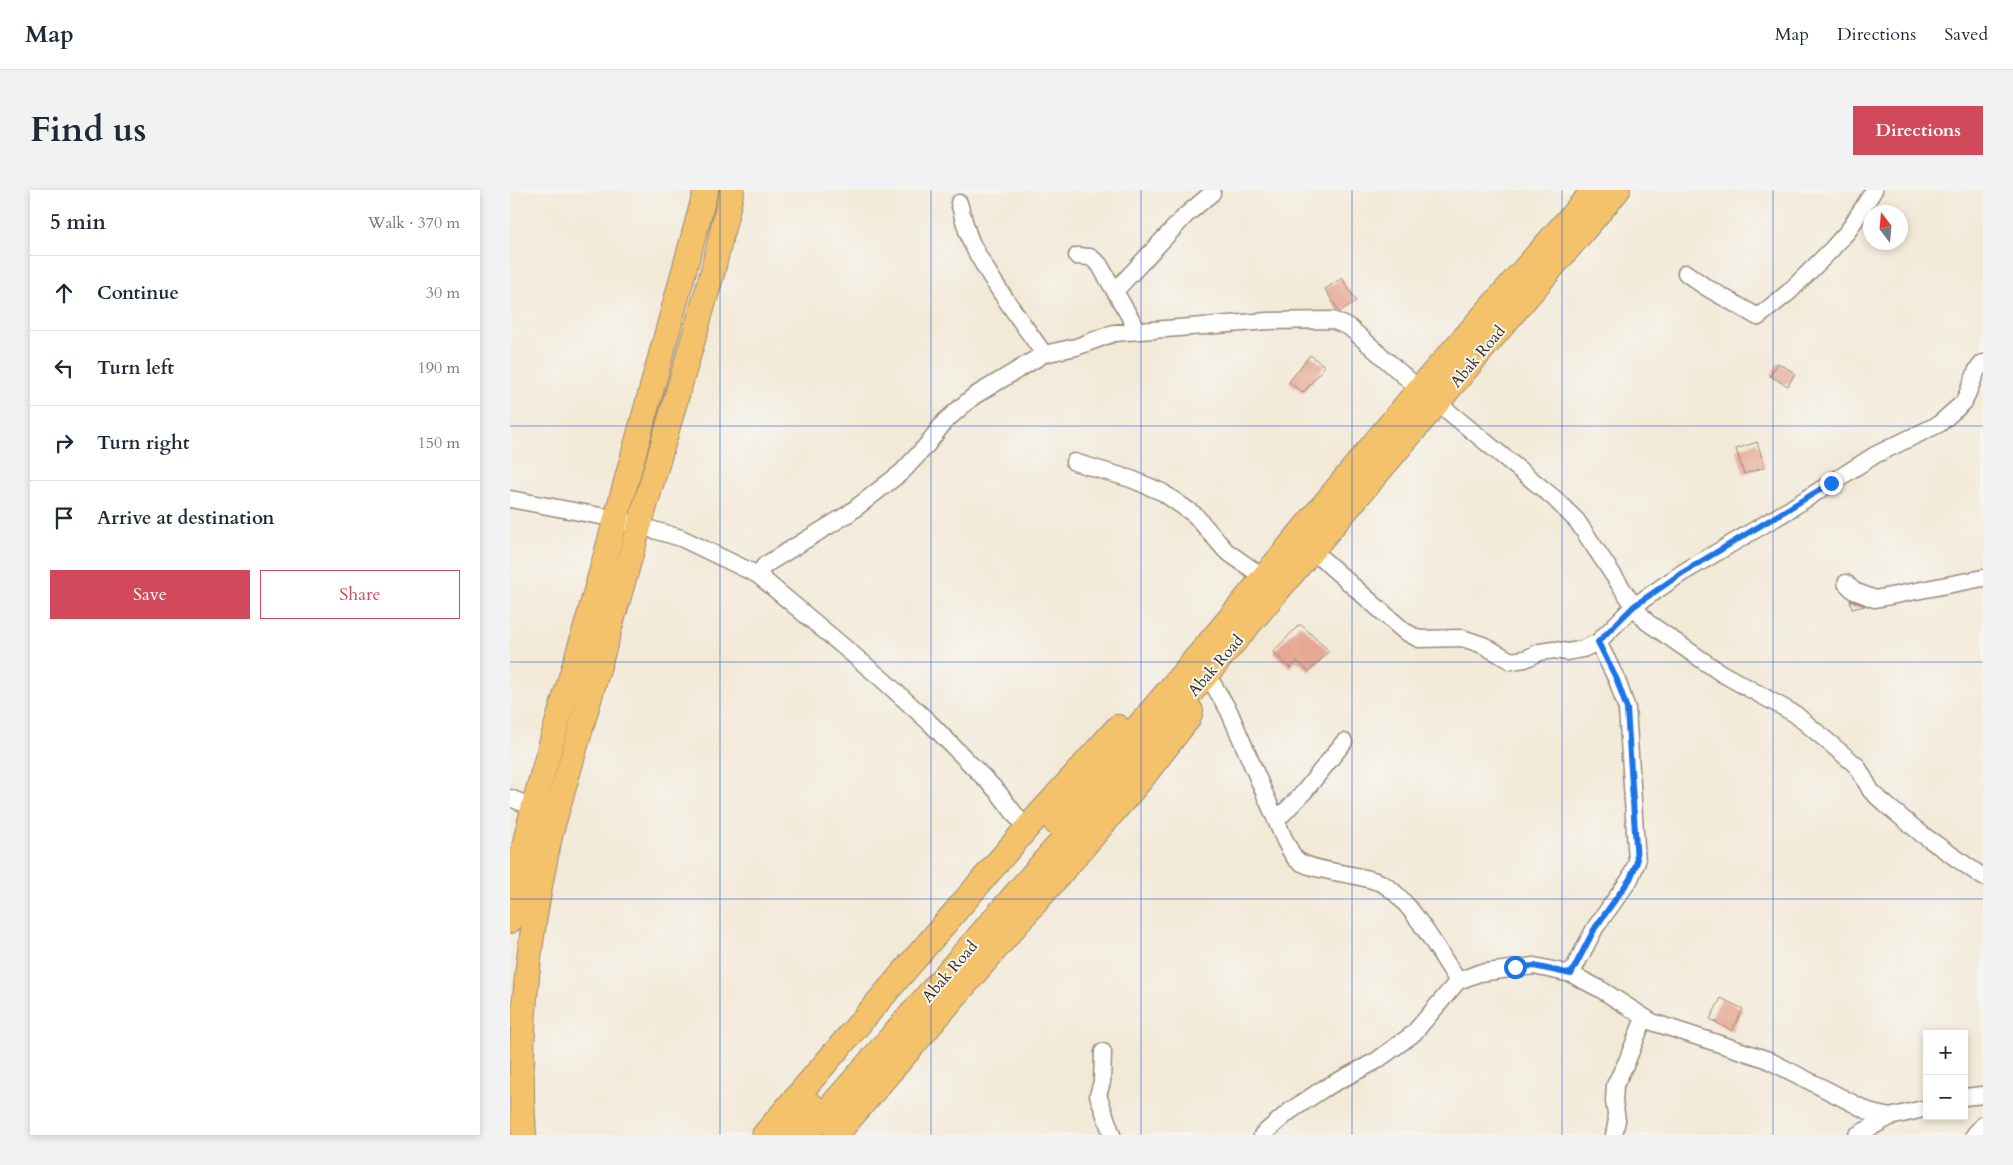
<!DOCTYPE html>
<meta charset="utf-8">
<style>
body{margin:0;font-family:Cardo,serif;background:#f2f2f3;color:#1f2937}
.controls{position:absolute;right:15px;bottom:15px;display:grid;overflow:hidden;border-radius:0px;box-shadow:0 2px 8px #0003}
.controls button{width:45px;height:45px;display:grid;place-items:center;padding:0;border:0;border-bottom:1px solid #e0e1e3;background:#fff;color:#1f2937;font:25px sans-serif}
.compass{position:absolute;left:1353px;top:15px;width:45px;height:45px;border-radius:50%;background:#fff;box-shadow:0 2px 8px #0003;rotate:344deg}
.stop{position:absolute;width:15px;height:15px;margin:-11px;border:4px solid #1a73e8;border-radius:50%;background:#fff}
.stop.end{background:#1a73e8;border-color:#fff;box-shadow:0 1px 5px #0008}
.list{margin:0;padding:0;list-style:none}
h2{display:flex;justify-content:space-between;align-items:center;height:65px;margin:0;padding:0 20px;font-size:21px}
h2 small{font-size:16px;font-weight:400;color:#747a83}
.list li{display:grid;grid-template-columns:32px 1fr auto;gap:15px;align-items:center;box-sizing:border-box;height:75px;padding:0 20px;border-top:1px solid #e0e1e3}
.list b{display:block;font-size:19px;white-space:nowrap}
.list em{font-size:16px;font-style:normal;color:#747a83}
.actions{display:flex;gap:10px;padding:15px 20px}
.actions a{flex:1;padding:11px 0;border:1px solid #d1495b;border-radius:0px;text-align:center;font-size:18px;color:#d1495b}
.actions .main{background:#d1495b;color:#fff}
.icon{flex:none;width:28px;height:28px;fill:none;stroke:currentColor;stroke-width:2;stroke-linecap:round;stroke-linejoin:round}
.map{position:relative;flex:none;width:1473px;height:945px;overflow:hidden;border-radius:0px}
header{display:flex;align-items:center;gap:30px;box-sizing:border-box;height:70px;padding:0 25px;background:#fff;border-bottom:1px solid #e0e1e3}
header strong{font-size:24px}
nav{display:flex;gap:28px;margin-inline-start:auto;font-size:18px}
.intro{display:flex;align-items:center;justify-content:space-between;box-sizing:border-box;height:120px;padding:0 30px}
h1{margin:0;font-size:35px}
.button{padding:12px 22px;border-radius:0px;background:#d1495b;color:#fff;font-size:18px;font-weight:700}
main{display:flex;gap:30px;padding:0 30px}
aside{flex:1;background:#fff;border-radius:0px;box-shadow:0 2px 8px #0003}
.map>svg:first-child{display:block}
</style>
<header>
<strong>Map</strong>
<nav><a>Map</a><a>Directions</a><a>Saved</a></nav>
</header>
<div class="intro"><h1>Find us</h1><a class="button">Directions</a></div>
<main>
<aside>
<h2>5 min<small>Walk · 370 m</small></h2>
<ul class="list">
<li><svg class="icon" aria-label="ahead" viewBox="0 0 24 24"><path d="M12 20V5M6 11l6-6 6 6"/></svg><div><b>Continue</b></div><em>30 m</em></li>
<li><svg class="icon" aria-label="left" viewBox="0 0 24 24"><path d="M17 20v-9H6M10 6l-5 5 5 5"/></svg><div><b>Turn left</b></div><em>190 m</em></li>
<li><svg class="icon" aria-label="right" viewBox="0 0 24 24"><path d="M7 20v-9h11M14 6l5 5-5 5"/></svg><div><b>Turn right</b></div><em>150 m</em></li>
<li><svg class="icon" aria-label="arrive" viewBox="0 0 24 24"><path d="M6 21V4h12l-3 4 3 4H6"/></svg><div><b>Arrive at destination</b></div></li>
</ul>
<div class="actions"><a class="main">Save</a><a>Share</a></div>
</aside>
<div class="map">
<svg width="1473" height="945" viewBox="0 0 1473 945">
<rect width="100%" height="100%" fill="#f6f6f2"/>
<filter id="ink" filterUnits="userSpaceOnUse"><feTurbulence type="fractalNoise" baseFrequency=".02" numOctaves="2"/><feDisplacementMap in="SourceGraphic" scale="10" xChannelSelector="R" yChannelSelector="G"/><feConvolveMatrix kernelMatrix="1 2 1 2 8 2 1 2 1" color-interpolation-filters="sRGB"/></filter>
<filter id="wash" filterUnits="userSpaceOnUse"><feTurbulence type="fractalNoise" baseFrequency=".0096" numOctaves="4" result="noise"/><feDisplacementMap in="SourceGraphic" scale="20" xChannelSelector="R" yChannelSelector="G"/><feGaussianBlur stdDeviation="1.12" result="paint"/><feColorMatrix in="noise" values="0 0 0 0 0 0 0 0 0 0 0 0 0 0 0 0 0 1.4 0 .05"/><feComposite in="paint" operator="in"/></filter>
<g filter="url(#wash)">
<rect width="100%" height="100%" fill="#f3e9d7"/>
<g id="blocks">
<path fill="#e6a893" d="M832,88L846,111L829,122L815,99Z
M800,165L815,176L793,203L779,192Z
M1268,173L1285,183L1278,196L1260,186Z
M1247,252L1255,277L1234,284L1226,259Z
M1340,410L1355,416L1342,419Z
M790,434L819,461L799,482L787,471L780,478L763,462Z
M1211,808L1233,819L1222,841L1200,829Z"/>
</g>
</g>
<g filter="url(#ink)">
<use href="#blocks" fill-opacity="0" stroke="#978a7a" stroke-width="1"/>
<g fill="none" stroke-linecap="round" stroke-linejoin="round">
<defs>
<path id="minor" d="M449,13C453,26 456,41 462,54C482,93 509,128 534,164
M567,66L580,67L589,74L628,141
M1176,83L1194,96L1248,127L1279,102L1321,60L1338,41L1364,0
M605,101L676,25L702,3
M928,213L1044,308L1067,331L1124,416L1137,432L1211,483L1285,524L1347,576L1361,601L1375,614L1413,645L1473,687
M564,272L621,289L652,302L685,325L716,361L753,387
M0,309L106,329L171,348L248,385L372,489L419,532L488,602L516,639
M802,360L894,441L909,449L952,448L973,455L1001,471L1015,469L1030,462L1044,460L1057,462L1073,459L1088,452L1124,416L1172,383L1277,321L1365,265L1429,234L1454,212L1467,180L1473,173
M248,385L255,375L338,324L392,282L416,256L435,231L464,206L534,164L566,157L604,143L758,131L822,130L839,137L909,199
M1336,393L1344,401L1365,409L1473,388
M697,484L719,521L775,651C778,656 781,663 785,668C797,682 852,683 873,694C900,709 930,764 948,791
M0,608L23,617
M767,630L794,602L834,552
M1061,784L1085,738L1120,689L1127,672L1117,519L1107,490L1088,452
M593,862L592,892L588,905L602,945
M1454,907L1473,905
M752,945L780,921L813,899L866,871L903,844L948,791L969,783L1024,776L1061,784L1090,799L1142,832L1256,869L1362,923L1380,927L1417,918
M1104,945L1107,930L1104,911L1105,895L1117,871L1134,828
M1347,945L1380,927
M1464,945L1473,935"/>
<path id="highway" d="M546,633L715,434L909,199L1084,0
M0,731C15,627 50,527 79,426C119,284 157,142 196,0
M14,945C6,843 19,741 41,642L202,84L222,0
M254,945L516,639L608,537
M276,945L302,915
M296,945L697,484L1108,0
M326,945L630,591L678,529L681,521"/>
</defs>
<use href="#minor" stroke="#978a7a" stroke-width="19"/>
<use href="#highway" stroke="#978a7a" stroke-width="26"/>
<use href="#minor" stroke="#fff" stroke-width="16"/>
<use href="#highway" stroke="#f3c26a" stroke-width="24"/>
</g>
</g>
<g fill="none" stroke-linecap="round" stroke-linejoin="round" filter="url(#ink)">
<path stroke="#1a73e8" stroke-width="6" d="M1005,777L1024,776L1061,784L1085,738L1120,689L1127,672L1117,519L1107,490L1088,452L1124,416L1172,383L1321,293"/>
</g>
<path fill="none" stroke="#1d4ed8" stroke-width="1" stroke-opacity="0.55" d="M210,0V945M421,0V945M631,0V945M842,0V945M1052,0V945M1263,0V945M0,236H1473M0,472H1473M0,709H1473"/>
<g text-anchor="middle" stroke-width="4" stroke-linejoin="round" paint-order="stroke">
<g font-size="16" fill="#3b2a1e" stroke="#f6f6f2">
<text transform="translate(967 166) rotate(-50)" y="6">Abak Road</text>
<text transform="translate(705 475) rotate(-49)" y="6">Abak Road</text>
<text transform="translate(439 781) rotate(-49)" y="6">Abak Road</text>
</g>
</g>
</svg>
<div class="controls">
<button>+</button>
<button>−</button>
</div>
<svg class="compass" viewBox="-18 -18 36 36"><path d="M0-13l5 13h-10z" fill="#e53935"/><path d="M0 13l5-13h-10z" fill="#747a83"/></svg>
<div class="stop" style="left:1005px;top:777px"></div>
<div class="stop end" style="left:1321px;top:293px"></div>
</div>
</main>
